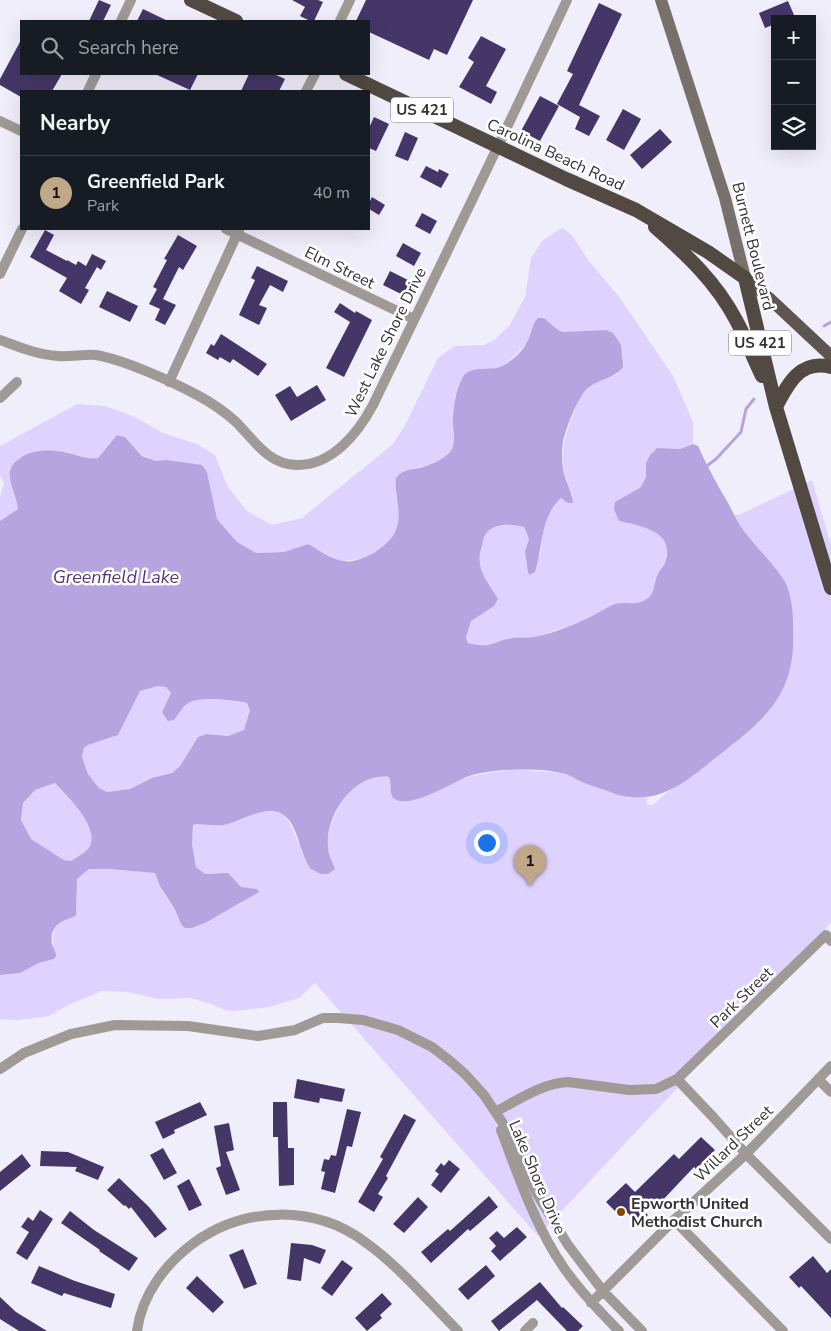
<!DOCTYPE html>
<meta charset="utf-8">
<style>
body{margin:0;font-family:"Nunito Sans",sans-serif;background:#20242c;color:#f1f3f6}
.controls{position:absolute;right:15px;top:15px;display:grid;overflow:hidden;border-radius:0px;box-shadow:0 5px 20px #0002}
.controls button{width:45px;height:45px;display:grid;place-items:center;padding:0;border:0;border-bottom:1px solid #363941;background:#171b24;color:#f1f3f6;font:25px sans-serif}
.you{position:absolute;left:486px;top:842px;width:18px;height:18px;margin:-12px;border:4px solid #fff;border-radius:50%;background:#1a73e8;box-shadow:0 0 0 8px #1a73e833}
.badge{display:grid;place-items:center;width:32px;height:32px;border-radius:50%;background:#c0a787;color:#111;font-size:16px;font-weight:700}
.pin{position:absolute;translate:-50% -41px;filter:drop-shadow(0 1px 2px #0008)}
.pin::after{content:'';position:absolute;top:26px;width:18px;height:15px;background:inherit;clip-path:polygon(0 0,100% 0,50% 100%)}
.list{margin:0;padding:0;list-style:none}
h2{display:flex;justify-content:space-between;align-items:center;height:65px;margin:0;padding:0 20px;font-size:21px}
h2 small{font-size:16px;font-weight:400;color:#9ea1a6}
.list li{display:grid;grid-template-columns:32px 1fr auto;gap:15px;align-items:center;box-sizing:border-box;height:75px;padding:0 20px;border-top:1px solid #363941}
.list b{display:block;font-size:19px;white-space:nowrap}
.list p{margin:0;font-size:16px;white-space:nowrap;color:#9ea1a6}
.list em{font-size:16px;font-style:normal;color:#9ea1a6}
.icon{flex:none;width:28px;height:28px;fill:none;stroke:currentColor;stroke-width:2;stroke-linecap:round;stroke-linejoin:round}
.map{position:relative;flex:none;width:831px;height:1331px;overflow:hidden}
.search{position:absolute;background:#171b24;box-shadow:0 5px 20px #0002;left:20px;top:20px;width:350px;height:55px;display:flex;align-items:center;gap:12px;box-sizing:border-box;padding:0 18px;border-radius:0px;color:#9ea1a6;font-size:19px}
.panel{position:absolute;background:#171b24;box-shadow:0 5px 20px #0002;left:20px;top:90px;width:350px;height:140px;border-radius:0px}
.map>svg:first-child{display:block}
</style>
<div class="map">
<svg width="831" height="1331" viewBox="0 0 831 1331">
<rect width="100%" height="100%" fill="#f1eefb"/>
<path fill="#ded3ff" d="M562,228L571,234L589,261L620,298L673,376L693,422V444L680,449L657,448L650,455L646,463V477L641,487L615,502L619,521L646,527L658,533L665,541L667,549L664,566L658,574L654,591L646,600L639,603H620L613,605L588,619L536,637L510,638L490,645L480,646L468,643L466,638L471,621L494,606L498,599C492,590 484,579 481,569C479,560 479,554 482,546C483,542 483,538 485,535C493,522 512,524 524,527L529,539L525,551L540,557C541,542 545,506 561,498C564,496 569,496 573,496C559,463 560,450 572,417C576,408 579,397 587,390C594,382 608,378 618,374L606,330L563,332L558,330L544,318L534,323L527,343L509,361L501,367L494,369L473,370C467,385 458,401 454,417C451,426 455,436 453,445C450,462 418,468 403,471L395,491L400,510L397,529L386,546L365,558L344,561L338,560L308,544L284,552L255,553L237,542L217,519L207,472L166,460L156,461L142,455L125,437L117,435L98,458L93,459L65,452L10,478L17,499L18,509L0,521V497L4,483L0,475V446L77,404L105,406L135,417L163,433L197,444L215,455L228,487L247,511L272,525L302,518L393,444L404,427L438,358L454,346L484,345L494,340L509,326L525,297L531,258L543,240Z
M812,480L831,545V922L809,948L538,1236L315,983L299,998L269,1007L234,1011L224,1010L214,1005L191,998L159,999L128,992L102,991L70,1004L49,1016L19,1020L0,1019V975L20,973L39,963L54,959C53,933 47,925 76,916L77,879L89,869H109L155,873C161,892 173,906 181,924L207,922L243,902L218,873L205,874L196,867L192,844L193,825L196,824C209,824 222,826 235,822C243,820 249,815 257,813C283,805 290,821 298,842L328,850C325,829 341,796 359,783C368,777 379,776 389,777L391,781L412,801L471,776L515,769L561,773L618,795L628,798H648L646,804L653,805L726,740L698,512L739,515Z
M158,686L166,687L171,693L162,712L174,720C179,714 183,705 190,702C202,697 234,701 247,703L250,710L244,730L228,736L206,734L198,737L180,766L172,773L152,778L130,789L107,792L99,788L88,774L82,757L84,748L88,745L118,735L140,691Z
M55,783C68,797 100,825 90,846C87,852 77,857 71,861L64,860L31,839L21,820L23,803L35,790Z"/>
<path fill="#b4a4df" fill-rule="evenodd" d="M538,318H544L558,330L563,332L606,330L613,333L621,345L623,367C614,379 598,379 587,389C577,399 566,428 563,442C561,453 562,467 565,477C568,486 572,493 573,503H568L561,498C540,517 543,547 535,572L529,575L528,572L525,551L529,539L524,527C512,524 493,522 485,535C483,538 483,542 482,546C479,554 479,560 481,569C484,579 493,590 498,599L494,606L471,621L466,638L468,643C491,649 491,642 512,638C519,637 527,638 534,637C548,635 576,624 588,618C598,614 606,607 615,604C625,601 636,606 645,600C656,594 653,584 658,574C659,570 663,568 664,565C678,532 642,526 619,521L614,509L615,502L641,487L646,477V463L650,455L657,448L680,449L693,444L698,446C707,466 717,484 728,503C733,512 737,522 743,530C756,547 772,562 784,580C791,592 793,610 793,624C797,693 769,716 719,755C688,780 660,806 618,795C606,790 594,787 582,782C575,779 568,774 561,773C539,767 490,769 469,776C452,783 418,804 401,801C386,799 393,786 389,777C355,772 325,814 328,847C328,855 332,861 335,869L328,874H321L311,869C301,856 298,829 288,819C270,799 244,822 223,825C214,826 205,824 196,824L193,825L192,844L196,867L205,874L228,873L241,887L257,889L259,892L207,922L192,928H185L181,924L175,910L160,886L155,873L109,869H89L77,879L76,916C62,921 49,925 52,944C53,948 56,951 56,956L54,959L39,963L20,973L0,975V521L18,509C17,497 8,481 10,471C11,466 15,462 19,459C31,449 53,449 68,453C78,455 88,460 98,458L117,435L125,437L142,456L156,461L166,460L202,465L207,472L217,519L237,542L256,553L284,552L308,544C318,549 328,557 339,560C358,567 392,546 397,527C402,510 394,495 396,478C399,475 401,472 405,471C409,469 415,469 420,468C430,465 443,460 450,452C457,444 452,428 453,418C454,405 456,389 463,377C471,364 491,372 502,366C511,362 523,351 527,342C532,334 531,325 538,318ZM158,686L166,687L171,693L162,712L168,721L174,720C179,714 183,705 190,702C202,697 234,700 247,703L250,710L244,730L228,736L206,734L198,737L180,766L172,773L152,778L130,789L107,792L99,788L88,774L82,757L84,748L88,745L118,735L140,691ZM55,783C68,797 99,826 90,846C87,852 77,857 71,861L64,860L31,839L21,820L23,803L35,790Z"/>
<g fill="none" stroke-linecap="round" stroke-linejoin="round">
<path stroke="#b4a4df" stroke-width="3" d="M824,326L831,322
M704,468L716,459L741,432L746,409L754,399"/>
</g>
<path fill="#453668" d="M99,0L111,5L103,21H89Z
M292,0H318L323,2L314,21H310L300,16L305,7Z
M366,0H473L447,55L434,49L429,60L369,32V21H356Z
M788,1L794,15L786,19H775V24L765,28L759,13Z
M599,3L622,14L579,105L600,116L589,136L575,129L580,117L557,104L573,74L567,71Z
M143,9L168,21H137Z
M481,36L506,49L486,86L497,92L491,104L459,87L474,62L468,58Z
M21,40V74H62L52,91H21V97L0,85V79Z
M155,74H198L190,90Z
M249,74H274L285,79L279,91H241Z
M540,96L559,106L540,141L521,131Z
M623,109L641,119L624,150L606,140Z
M374,117L389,124L376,151L369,148V128Z
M660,129L672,142L642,169L630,155Z
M405,132L418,138L408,161L395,156Z
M426,166L438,172L439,169L449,174L441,188L420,177Z
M372,197L385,205L379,215L369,209V203Z
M422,213L437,221L430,234L415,226Z
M45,230L54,235L46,250L67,261V260L76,265L78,261L86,266L92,254L106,261L101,270L97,267L85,288L89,290L81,304L59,291L67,278L30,257Z
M178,235L197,246L183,270L179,267L163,299L176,305L165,325L155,320L160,309L149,304L157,289L153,287L167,260L164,259Z
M403,243L421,253L414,266L396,256Z
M257,266L288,281L283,292L270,285L259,305L267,308L259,325L239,315L255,280L251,278Z
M390,271L412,282L405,296L383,285Z
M107,291L138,306L130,322L99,307Z
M340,303L355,313L356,311L372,320L344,377L326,368L350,322L334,312Z
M221,334L267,364L258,376L233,359L230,363L220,357L218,360L206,353L211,344L214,346Z
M317,385L326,400L291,421L275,395L290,386L297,397Z
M297,1079L345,1089L342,1102L320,1098L319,1103L294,1098Z
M200,1102L207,1115L174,1130L175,1133L163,1139L155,1122Z
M273,1102H287L288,1148H294V1185L279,1186L278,1137H273Z
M347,1109L361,1112L352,1147L347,1146L335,1193L321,1189L325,1172L321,1171L324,1159L329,1160L331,1155L336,1156Z
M404,1114L416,1120L386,1176L388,1178L378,1194L383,1197L374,1212L358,1202L383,1159L380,1157Z
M229,1123L234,1150L226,1152L240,1190L226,1195L216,1168L221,1166L214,1126Z
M701,1137L715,1150L696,1169L694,1167L660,1203L656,1199L644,1211L648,1215L638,1224L625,1210L619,1215L606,1202L626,1183L635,1192L674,1154L679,1159Z
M163,1148L177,1173L164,1180L150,1155Z
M41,1151L68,1152L104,1167L98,1180L75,1171L77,1167L40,1166Z
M22,1154L31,1166L0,1191V1172Z
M449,1160L460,1169L441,1193L431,1185L439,1174L435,1171L441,1163L444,1166Z
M119,1178L149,1207L167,1229L155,1238L131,1207L129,1209L125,1205L124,1206L107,1190Z
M189,1179L202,1205L189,1211L177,1186Z
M489,1196L498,1207L470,1231L468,1229L431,1263L421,1252L448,1229L450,1231Z
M418,1197L428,1207L404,1233L393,1224Z
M40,1210L53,1219L27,1260L16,1253L29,1232L21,1227L28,1217L33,1221Z
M70,1211L94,1230L138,1258L129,1271L99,1251L100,1250L61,1223Z
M517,1227L527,1237L500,1261L491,1251L496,1246L489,1238L497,1231L504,1238Z
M291,1243L312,1245L326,1250L320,1264L304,1258L301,1281L287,1279Z
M243,1249L257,1284L244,1289L229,1255Z
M813,1256L827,1273L831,1269V1318L801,1286L799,1288L789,1277Z
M342,1260L353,1268L332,1296L321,1288Z
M486,1265L495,1276L468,1300L458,1289Z
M39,1266L75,1281L115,1294L111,1308L64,1293L62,1296L31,1283Z
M197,1276L224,1302L213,1313L186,1288Z
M540,1282L562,1308L563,1307L583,1326L578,1331H567L537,1300L499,1331L491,1321Z
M382,1293L392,1304L380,1315L382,1318L367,1331L355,1318Z
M0,1297L16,1312L47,1331H19L0,1319Z"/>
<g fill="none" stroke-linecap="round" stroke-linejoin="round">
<path stroke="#9f9a96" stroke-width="10" d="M121,21L131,0
M340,21L350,0
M88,91L96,74
M306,91L315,74
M0,121L21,131
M226,229L414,319
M0,274L22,229
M0,340C19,347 38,355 58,356C71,357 84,354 96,355C125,360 173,382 199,396C212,403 225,412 236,422C254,440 268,464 296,465C332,466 358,433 373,405C438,270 504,136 567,0
M169,382L239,230
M0,398L17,382
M0,1069L24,1053L71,1034L115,1025L188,1026L258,1036L295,1030L323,1018H338L363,1020L398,1030L432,1047L449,1060L465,1074L484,1095L506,1128L537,1194L568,1245L603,1291L642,1331
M677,1079L714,1118L746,1154L831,1239
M818,1079L831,1092
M495,1112C518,1100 543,1083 568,1082L629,1090L656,1089L677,1079L826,935L831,941
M501,1130C518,1175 536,1228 564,1268C580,1291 599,1311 619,1331
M674,1220L783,1331
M591,1303L674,1220L746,1154L831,1066
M137,1331C142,1294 166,1263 195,1242C246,1206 315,1205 365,1242C400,1267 428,1301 458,1331
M525,1331L533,1323"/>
<path stroke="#78716b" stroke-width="12" d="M661,0L725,198L745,278"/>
<path stroke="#5d554e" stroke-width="12" d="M745,278L769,298L831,356"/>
<path stroke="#524942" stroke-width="14" d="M191,0L236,21
M346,74L566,179L636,210L708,252L745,278L776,407L831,588
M655,227C687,255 716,282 736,320C746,338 753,358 762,376
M776,407C788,384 800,359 831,367"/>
</g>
<circle fill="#834a00" stroke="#fff" stroke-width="2" cx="621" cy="1212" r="5"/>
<g text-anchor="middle" stroke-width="5" stroke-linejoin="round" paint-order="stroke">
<g fill="#fff" stroke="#717074" stroke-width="1">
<rect x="391" y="97.5" width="62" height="25" rx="4"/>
<rect x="729" y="330.5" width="62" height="25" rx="4"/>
</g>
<g font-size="15" font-weight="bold" fill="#343338">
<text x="422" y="115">US 421</text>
<text x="760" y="348">US 421</text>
</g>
<g font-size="16" fill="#343338" stroke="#fff">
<text transform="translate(556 154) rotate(25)" y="6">Carolina Beach Road</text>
<text transform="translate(754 246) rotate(76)" y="6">Burnett Boulevard</text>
<text transform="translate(340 267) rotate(26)" y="6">Elm Street</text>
<text transform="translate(385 342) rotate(-64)" y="6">West Lake Shore Drive</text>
<text transform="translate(741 997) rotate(-44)" y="6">Park Street</text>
<text transform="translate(733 1143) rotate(-44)" y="6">Willard Street</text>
<text transform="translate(538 1177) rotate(67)" y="6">Lake Shore Drive</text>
</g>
<g font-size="16" font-weight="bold" fill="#343338" stroke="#fff" text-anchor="start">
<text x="631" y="1209">Epworth United<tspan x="631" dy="18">Methodist Church</tspan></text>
</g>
<g font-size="18" font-style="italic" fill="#50387f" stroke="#fff">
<text x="116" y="583">Greenfield Lake</text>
</g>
</g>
</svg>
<div class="controls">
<button>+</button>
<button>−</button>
<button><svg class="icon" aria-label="layers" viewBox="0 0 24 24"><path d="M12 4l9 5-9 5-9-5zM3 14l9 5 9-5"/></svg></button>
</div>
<div class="you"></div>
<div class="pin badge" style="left:530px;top:886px">1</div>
<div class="search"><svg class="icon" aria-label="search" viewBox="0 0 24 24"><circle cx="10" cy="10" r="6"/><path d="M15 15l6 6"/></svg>Search here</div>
<section class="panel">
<h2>Nearby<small></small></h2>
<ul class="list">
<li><span class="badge">1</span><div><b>Greenfield Park</b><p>Park</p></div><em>40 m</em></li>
</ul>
</section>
</div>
